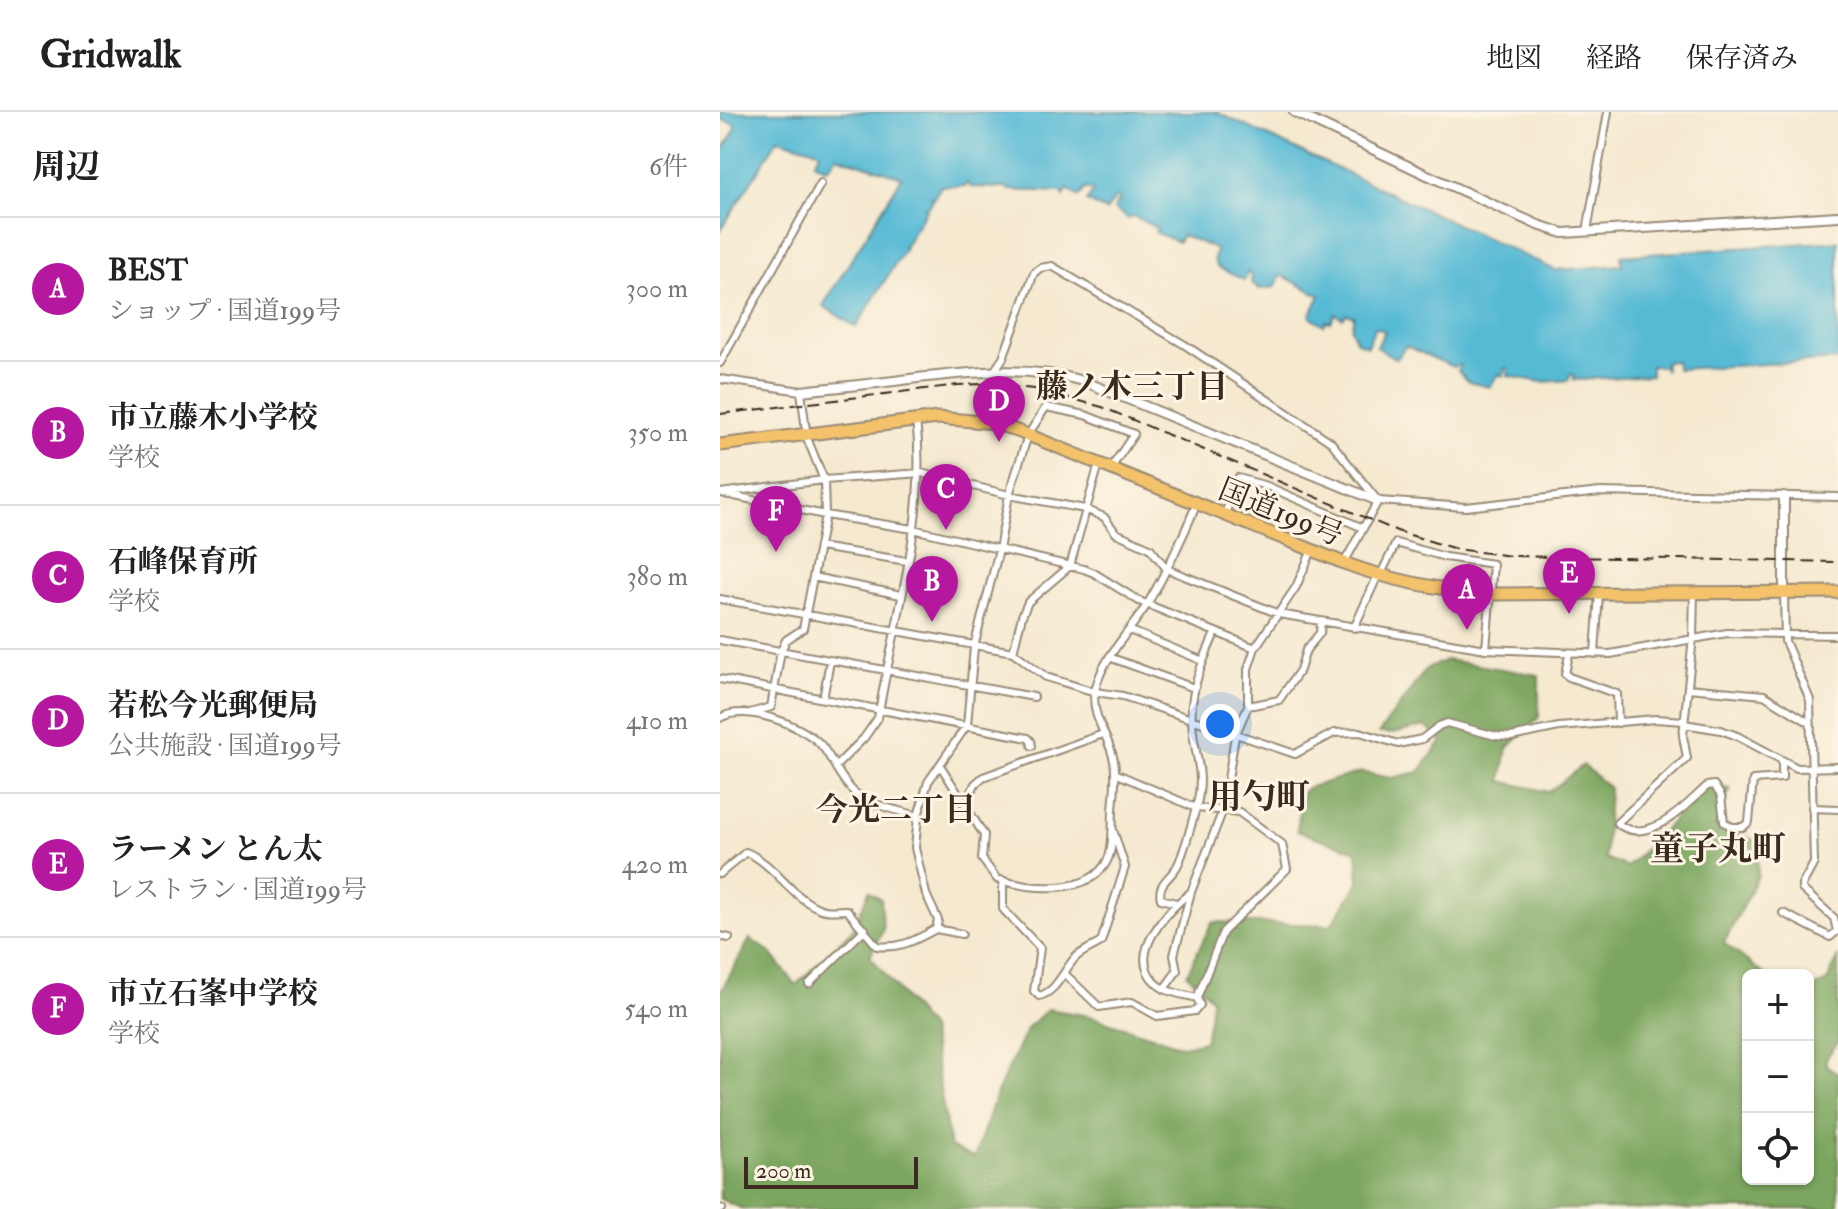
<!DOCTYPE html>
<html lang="ja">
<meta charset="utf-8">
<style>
body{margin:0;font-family:"IM FELL Double Pica","Noto Serif JP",serif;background:#f6f6f6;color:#222}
.controls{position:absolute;right:24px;bottom:24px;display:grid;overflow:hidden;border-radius:12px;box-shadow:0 2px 6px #0004}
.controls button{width:72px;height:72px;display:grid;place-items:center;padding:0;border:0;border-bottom:2px solid #e0e0e0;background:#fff;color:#222;font:40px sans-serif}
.scale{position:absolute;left:24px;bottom:20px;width:174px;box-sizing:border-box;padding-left:8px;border:4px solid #3b2a1e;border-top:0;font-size:22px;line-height:28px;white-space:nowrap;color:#3b2a1e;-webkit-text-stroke:6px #fcf5e5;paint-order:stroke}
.you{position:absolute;left:500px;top:612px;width:28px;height:28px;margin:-20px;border:6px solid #fff;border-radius:50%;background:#1a73e8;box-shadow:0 0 0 12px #1a73e833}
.badge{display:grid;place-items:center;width:52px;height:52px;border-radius:50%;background:#b5179e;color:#fff;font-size:26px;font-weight:700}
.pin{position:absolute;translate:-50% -66px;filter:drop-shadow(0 2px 4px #0008)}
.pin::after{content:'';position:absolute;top:42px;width:28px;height:24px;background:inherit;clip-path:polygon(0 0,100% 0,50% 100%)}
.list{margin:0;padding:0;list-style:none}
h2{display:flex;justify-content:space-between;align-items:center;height:104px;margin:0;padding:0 32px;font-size:34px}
h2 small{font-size:26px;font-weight:400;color:#767676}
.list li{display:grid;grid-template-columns:52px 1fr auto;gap:24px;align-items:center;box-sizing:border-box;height:144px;padding:0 32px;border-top:2px solid #e0e0e0}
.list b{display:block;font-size:30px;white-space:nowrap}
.list p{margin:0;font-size:26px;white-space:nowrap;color:#767676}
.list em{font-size:26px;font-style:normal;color:#767676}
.icon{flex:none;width:44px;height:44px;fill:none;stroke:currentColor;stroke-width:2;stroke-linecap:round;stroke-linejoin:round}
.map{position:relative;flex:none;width:1118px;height:1097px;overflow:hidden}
header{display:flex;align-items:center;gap:48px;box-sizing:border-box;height:112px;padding:0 40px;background:#fff;border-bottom:2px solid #e0e0e0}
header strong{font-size:38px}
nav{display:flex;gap:44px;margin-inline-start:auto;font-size:28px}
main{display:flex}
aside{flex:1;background:#fff}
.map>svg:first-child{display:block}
</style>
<header>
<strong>Gridwalk</strong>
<nav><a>地図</a><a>経路</a><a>保存済み</a></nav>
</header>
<main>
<aside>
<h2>周辺<small>6件</small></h2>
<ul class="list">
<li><span class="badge">A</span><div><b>BEST</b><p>ショップ · 国道199号</p></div><em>300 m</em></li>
<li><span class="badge">B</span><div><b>市立藤木小学校</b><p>学校</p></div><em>350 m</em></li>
<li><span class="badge">C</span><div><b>石峰保育所</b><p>学校</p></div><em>380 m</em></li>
<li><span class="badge">D</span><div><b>若松今光郵便局</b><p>公共施設 · 国道199号</p></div><em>410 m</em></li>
<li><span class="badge">E</span><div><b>ラーメン とん太</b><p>レストラン · 国道199号</p></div><em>420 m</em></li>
<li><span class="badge">F</span><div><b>市立石峯中学校</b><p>学校</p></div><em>540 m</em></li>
</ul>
</aside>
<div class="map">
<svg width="1118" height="1097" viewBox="0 0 1118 1097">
<rect width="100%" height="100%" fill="#fcf5e5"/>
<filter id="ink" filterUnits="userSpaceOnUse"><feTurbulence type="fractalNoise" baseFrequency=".0125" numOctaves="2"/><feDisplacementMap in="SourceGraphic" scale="16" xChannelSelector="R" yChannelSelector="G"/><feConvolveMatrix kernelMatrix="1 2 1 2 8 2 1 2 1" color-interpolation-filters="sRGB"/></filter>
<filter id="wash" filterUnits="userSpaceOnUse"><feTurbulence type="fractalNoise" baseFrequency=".006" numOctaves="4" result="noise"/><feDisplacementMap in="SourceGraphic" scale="32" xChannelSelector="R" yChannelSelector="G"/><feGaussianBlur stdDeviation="1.8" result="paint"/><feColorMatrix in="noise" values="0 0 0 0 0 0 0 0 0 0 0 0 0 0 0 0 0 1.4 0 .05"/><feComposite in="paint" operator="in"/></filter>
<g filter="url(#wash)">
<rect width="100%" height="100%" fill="#f5e9d0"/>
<path fill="#7ba65f" stroke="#5b683e" stroke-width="2" d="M727,548L819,563V605L787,637L781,669L829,680L863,653L889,676L885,746L907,755L951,711L978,675L1011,676L995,714L1037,729L1038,764L1004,831L1045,863H1028V1067H1088V880L1108,868L1118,844V929L1106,947V953L1118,962V1097H23L0,1087V881L30,827L50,840L76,873L133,817L149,779L161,787L163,817L150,844L210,917L230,1035L254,1046L277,981L307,916L328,897L369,904L463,934L485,929L492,887L467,862L492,810L611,813L639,770L637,739L577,719L582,681L587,676L641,660L671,666L699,660L722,629L705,614L673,622L659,621L707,556Z"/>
<path fill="#56bad5" stroke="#48727a" stroke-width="2" d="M0,0H496L835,158L902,153L901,144L1118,129V248L957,257L956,249L945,250V259L944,254H931V263L854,268V263L850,262L849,268L822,270L788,264V257L785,256L783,264L778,262L770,275L749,270L738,259L740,253L733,255L686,234L676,247L657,235L665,219L655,215L647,234L637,230L631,217L634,204L626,202L623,206L615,202L611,210L606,209L604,213L590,204L600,183L561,163L555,175L539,177L531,170L532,165L528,160L524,168L497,155L494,148L496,137L462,123L458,130L435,120L437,116L413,104L409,107L394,97L400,87L396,85L386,99L367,89L373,79L366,76L359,85L348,77L344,84L342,80L288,78L287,76L250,75L249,71H246V74H221L214,86L212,85L213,88L207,96L204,95L206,99L184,135L185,136L136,215L103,194L182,65L117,44L109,55L105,56L94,50L100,39L58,27L0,119V43L16,16L15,12L0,7Z"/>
</g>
<g filter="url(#ink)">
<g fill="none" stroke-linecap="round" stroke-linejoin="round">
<defs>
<path id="minor" d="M867,119L888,0
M0,251L101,71
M275,258L283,246L314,161L320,156L332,154L465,233L611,330L658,389
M0,267L81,279L87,326L104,368L105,403L83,517L66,528L61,539L51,595L30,601
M0,381L104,368L201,361L289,383L365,397L384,405L396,421L430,436L447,457L559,502L766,537L890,542L1007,521L1118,523
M5,382L105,403L193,417L364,457L374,461L419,489L535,536
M658,389L746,395L880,380L1118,385
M505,402L518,366L547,374L643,416
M99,435L187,449
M624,451L658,389
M661,462L676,431L725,445L773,452L766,537
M93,465L181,483
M974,480L973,525L963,624L967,646L897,711C928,736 966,693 987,674L994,673L1001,684L1004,710L1012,715H1023L1029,710L1033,668L1062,666V650
M0,487L293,540L326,565L375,580L403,584L575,642L614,621L640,620L678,632L702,627L719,614L727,611L776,624L791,625L839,615L936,607L964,609
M634,516L658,463
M409,518L483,549
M0,528L314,585
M293,540L302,504L308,490L350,454L379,352
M849,542L845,562L849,565L897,582L898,611
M875,542L879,481
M389,545L474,576
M0,567L308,626L311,629L312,634
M968,576L1044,583L1090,611
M103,587L110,549
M528,594L559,588L580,558L586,538L600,521L601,510
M0,606C25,591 84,613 102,634C113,648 121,669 134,680C151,694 178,698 198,704
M964,612L1001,618L1017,624L1077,656L1118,655
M220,653L264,723L262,747L277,767C308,777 371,785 388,747C394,733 392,713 393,698C394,682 397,665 394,649C390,625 370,605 375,579C382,545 411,519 428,491C447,459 463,425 477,391
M116,654L144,626L158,606C174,508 208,407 196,307
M246,691L255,672L263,665L383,622
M1092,696L1118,697
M0,762L26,740C55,752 72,787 101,797C109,800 119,798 127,798L157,834C180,837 196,828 216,817L242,822
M283,769V797L320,836L314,879L319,884C336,880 343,860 354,847C360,840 373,835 381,830L405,755L393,718
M471,780C449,797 406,841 435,870C445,881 463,882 477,886
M456,791L441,787C437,772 449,767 456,756C463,746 472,710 476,696C486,659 474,645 472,610C469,579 483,549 495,521
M1063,801L1110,825L1117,819L1114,806L1082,777V773L1094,751L1090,588L1065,529L1064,481
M216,817L218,808L206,782L195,736L198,704L208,670L247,613L254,535L279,438L289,383L308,323L326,295L365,303L414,322L391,356
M0,824L9,826
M345,862L379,895L412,890L437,904L475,899L480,893L477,886L503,820L567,757L562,732L519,700L476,696L395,661
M89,872L145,817
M444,877L457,859L454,843L471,780L503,698L515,624L528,594V557L535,536L576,475L592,438
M0,1096L2,1097"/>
<path id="tertiary" d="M574,0L705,62L818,113L843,121L1118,104
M81,279C120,275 159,271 198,266C254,260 307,253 363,269L658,389
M1064,384V479"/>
<path id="trunk" d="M0,333L218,306L275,311L308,323L624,451C672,469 719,478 770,482L1118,480"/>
</defs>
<use href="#minor" stroke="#988a77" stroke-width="10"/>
<use href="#tertiary" stroke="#988a77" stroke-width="12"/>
<use href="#trunk" stroke="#988a77" stroke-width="15"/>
<use href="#minor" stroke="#fff" stroke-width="6"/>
<use href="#tertiary" stroke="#fff" stroke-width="8"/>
<use href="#trunk" stroke="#f3c26a" stroke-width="11"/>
<path stroke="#3b2a1e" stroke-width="2" stroke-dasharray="12 6" stroke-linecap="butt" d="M0,302L238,273L263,272L315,277L382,295L677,419L736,437L791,444L1118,450"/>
</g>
</g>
<g text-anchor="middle" stroke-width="6" stroke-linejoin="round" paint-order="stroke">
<g font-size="30" fill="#3b2a1e" stroke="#fcf5e5">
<text transform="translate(561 400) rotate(22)" y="10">国道199号</text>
</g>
<g font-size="32" font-weight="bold" fill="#3b2a1e" stroke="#fcf5e5">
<text x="412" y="285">藤ノ木三丁目</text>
<text x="176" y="708">今光二丁目</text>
</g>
<g font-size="34" font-weight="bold" fill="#3b2a1e" stroke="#fcf5e5">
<text x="539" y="696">用勺町</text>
<text x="998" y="748">童子丸町</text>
</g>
</g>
</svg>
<div class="controls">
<button>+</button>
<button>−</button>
<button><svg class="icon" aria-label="locate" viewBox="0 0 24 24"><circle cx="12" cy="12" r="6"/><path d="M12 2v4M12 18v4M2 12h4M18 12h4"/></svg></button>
</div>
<div class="scale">200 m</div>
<div class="you"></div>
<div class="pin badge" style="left:747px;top:518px">A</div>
<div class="pin badge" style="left:212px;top:510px">B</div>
<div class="pin badge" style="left:226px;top:418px">C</div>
<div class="pin badge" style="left:279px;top:330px">D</div>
<div class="pin badge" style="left:849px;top:502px">E</div>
<div class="pin badge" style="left:56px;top:440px">F</div>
</div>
</main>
